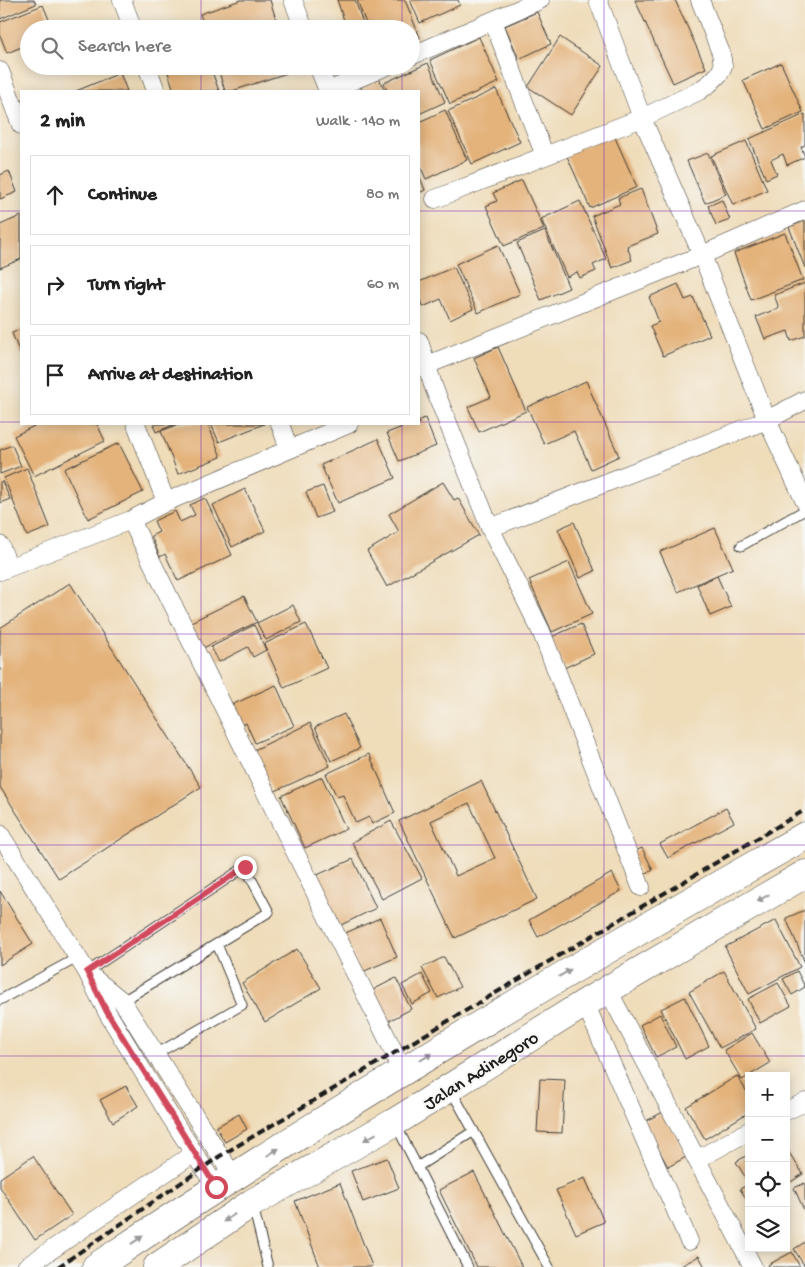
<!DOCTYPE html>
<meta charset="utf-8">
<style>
body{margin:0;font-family:"Gochi Hand",sans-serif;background:#f2f2f2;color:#222}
.controls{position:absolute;right:15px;bottom:15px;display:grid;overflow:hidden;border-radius:0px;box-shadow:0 2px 12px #0003}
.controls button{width:45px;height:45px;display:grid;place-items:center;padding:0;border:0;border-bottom:1px solid #e0e0e0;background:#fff;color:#222;font:25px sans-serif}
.stop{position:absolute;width:15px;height:15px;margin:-11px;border:4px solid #d1495b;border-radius:50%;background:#fff}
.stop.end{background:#d1495b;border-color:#fff;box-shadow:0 1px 5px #0008}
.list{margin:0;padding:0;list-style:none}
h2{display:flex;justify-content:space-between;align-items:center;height:65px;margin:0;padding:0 20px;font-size:21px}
h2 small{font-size:16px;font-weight:400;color:#767676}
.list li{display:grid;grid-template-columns:32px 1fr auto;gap:15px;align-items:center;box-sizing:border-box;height:80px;margin:0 10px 10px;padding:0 10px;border:1px solid #e0e0e0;border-radius:0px}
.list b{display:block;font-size:19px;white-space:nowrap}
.list em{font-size:16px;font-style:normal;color:#767676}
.icon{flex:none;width:28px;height:28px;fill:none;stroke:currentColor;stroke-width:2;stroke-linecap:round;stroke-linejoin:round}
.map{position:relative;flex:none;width:805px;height:1267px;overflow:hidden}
.search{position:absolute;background:#fff;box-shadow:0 2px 12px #0003;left:20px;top:20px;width:400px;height:55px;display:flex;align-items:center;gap:12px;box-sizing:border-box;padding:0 18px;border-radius:28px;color:#767676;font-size:19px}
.panel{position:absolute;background:#fff;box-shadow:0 2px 12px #0003;left:20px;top:90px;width:400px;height:335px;border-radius:0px}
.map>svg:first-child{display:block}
</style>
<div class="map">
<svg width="805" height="1267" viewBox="0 0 805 1267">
<rect width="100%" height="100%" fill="#f6f6f2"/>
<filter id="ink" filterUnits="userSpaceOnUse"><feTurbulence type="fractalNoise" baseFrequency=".02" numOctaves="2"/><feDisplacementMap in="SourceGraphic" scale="10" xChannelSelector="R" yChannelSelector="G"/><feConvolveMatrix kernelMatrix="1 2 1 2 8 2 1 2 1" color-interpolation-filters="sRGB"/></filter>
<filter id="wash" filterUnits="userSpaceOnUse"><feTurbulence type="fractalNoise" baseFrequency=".0096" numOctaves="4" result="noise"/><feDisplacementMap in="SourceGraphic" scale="20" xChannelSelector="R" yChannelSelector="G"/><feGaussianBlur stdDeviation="1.12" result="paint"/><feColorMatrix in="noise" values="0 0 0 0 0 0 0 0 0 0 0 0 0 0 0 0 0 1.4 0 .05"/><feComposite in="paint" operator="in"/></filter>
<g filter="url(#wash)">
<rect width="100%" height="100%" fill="#efdcb9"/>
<g id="blocks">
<path fill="#e4b37c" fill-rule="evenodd" d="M0,0H34L36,4L0,19Z
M241,0H270L279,29H205L200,14Z
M337,0H355L365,29H347Z
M357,0H405L420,38L411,41V29H368Z
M410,0H458L460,5L420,23Z
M635,0H675L706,68L673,83Z
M43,5L53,29H29V44L7,53L0,35V22Z
M537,12L551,44L519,59L505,26Z
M479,37L499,82L450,104L430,60Z
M560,37L603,66L571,115L528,87Z
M428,63L445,102L419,114V91H387L384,83Z
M781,63L803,112L765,129L743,80Z
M166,66H210L219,91H174Z
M217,66H291L293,71L232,91H225Z
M120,73L127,91H76Z
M379,78L385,91H363L360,86Z
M496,89L520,142L472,164L448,111Z
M445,110L467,160L426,179L419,163V122Z
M805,114V145L801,147L805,157L787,165L783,154L771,160L777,174L766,179L749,139Z
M613,133L637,187L590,208L566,154Z
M746,141L767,190L733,205L711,156Z
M708,153L726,194L705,203L687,161Z
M9,171L17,192L0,199V175Z
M419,175L425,190L419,193Z
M522,180L544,229L504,246L486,206L497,201L493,193Z
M641,189L658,234L627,246L632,260L612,268L592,216L620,204L618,198Z
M722,200L730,220L716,225L708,206Z
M580,201L606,259L593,265L596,271L580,278L577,272L567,277L541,219Z
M21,216V259L0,268V225Z
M805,221V268L789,227Z
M545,231L569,288L541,300L517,243Z
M785,233L803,280L751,300L734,253Z
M498,245L520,294L478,313L456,264Z
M454,267L473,309L450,320L441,299L423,307L419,297V282Z
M805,283V336L791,341L788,331L765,339L756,317L779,308L774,295Z
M678,284L685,300L693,297L710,335L663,356L650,326L659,322L649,297Z
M21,329V356L12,333Z
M498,347L526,411L479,432L468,407L491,397L474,358Z
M586,381L619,456L591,469L574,431L544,444L527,407Z
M425,418L436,446L399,461L387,433L410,424H419V420Z
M38,424H97L105,441L34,476L14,436Z
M153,424H175L156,432Z
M179,424H208L221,457L178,474L161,431Z
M211,424H264L219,442Z
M378,439L395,478L338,503L321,465Z
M119,443L143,492L88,519L64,469Z
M12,445L21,466L0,474V450Z
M27,468L50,527L27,536L4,478Z
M2,481L10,499L0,503V482Z
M443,482L454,500L458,498L479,535L387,587L367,551L399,532L389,514Z
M323,486L333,512L316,518L306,492Z
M245,489L265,531L232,547L213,505Z
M205,498L232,555L178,581L165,554L160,557L151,536L159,532L154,521L175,511L180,522L195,515L190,505Z
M574,522L595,571L580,578L558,529Z
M715,528L733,568L678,592L660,552Z
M569,562L592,614L552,632L529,580Z
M717,576L731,607L710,616L697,585Z
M70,583L201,787L59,879L0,787V628Z
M244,596L257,622L201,649L189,623Z
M293,605L301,622L266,640L257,623Z
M306,624L327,668L284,688L264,644Z
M581,624L594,654L564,668L551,637Z
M254,625L266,650L253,657L248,647L219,662L211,647Z
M276,685L294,726L255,743L246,723L236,727L227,707Z
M344,714L360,748L331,761L315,727Z
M310,723L330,766L273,792L254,750Z
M369,754L395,813L372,824L369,817L356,823L343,795L337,797L326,774Z
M322,777L346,829L305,848L281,796Z
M481,781L537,899L455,938L399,821ZM469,803L495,858L456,876L431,821Z
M726,808L734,822L668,858L660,844Z
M391,821L422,878L382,899L352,842Z
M642,848L653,870L641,876L631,853Z
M353,859L376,908L339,926L315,876Z
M612,873L621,891L538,937L529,920Z
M0,891L33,944L0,965Z
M805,910V963L786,918Z
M380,918L397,957L360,973L343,934Z
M776,920L800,967L749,994L725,947Z
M297,949L321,988L265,1022L242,983Z
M444,957L460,987L438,998L422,968Z
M724,971L756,1029L720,1048L689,992Z
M797,971L805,987L792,995L783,979Z
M422,974L432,993L412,1004L402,985Z
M396,978L411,1009L385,1023L369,992Z
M778,983L791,1006L760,1023L748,999Z
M685,997L709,1046L685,1059L661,1009Z
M660,1014L676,1047L656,1057L640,1025Z
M752,1033L770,1063L742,1080L724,1050Z
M737,1076L749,1095V1112L705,1139L686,1107Z
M540,1079L565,1080L562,1133L537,1132Z
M126,1086L138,1106L113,1122L100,1100Z
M663,1112L686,1157L668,1167L644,1122Z
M239,1114L247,1129L225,1142L216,1127Z
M786,1148L803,1174L786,1185Z
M749,1154V1183L736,1162Z
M33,1156L72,1215L35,1240L0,1187V1178Z
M387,1158L399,1188L363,1202L351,1171Z
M474,1172L522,1267H477L439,1190Z
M585,1178L604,1222L576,1234L556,1190Z
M340,1183L372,1266L370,1267H320L295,1201Z
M805,1183V1212L794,1188Z
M749,1184V1203L740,1189Z
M805,1242V1267L794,1249Z
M792,1252L800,1267H769L768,1265Z
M699,1256L705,1267H679Z"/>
</g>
</g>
<g filter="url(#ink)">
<use href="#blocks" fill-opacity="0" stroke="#3c3934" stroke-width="1"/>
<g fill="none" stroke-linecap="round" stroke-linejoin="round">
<defs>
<path id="lane" d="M741,546L805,510
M87,972L245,867L269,912L121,1002
M0,1000L77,958
M156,1054L242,1005L217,944
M451,1090L549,1267
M396,1125L468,1267
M417,1167L474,1131
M253,1206L268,1267"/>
<path id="street" d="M122,0L133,29
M293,0L304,29
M598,0L642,118L702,255L767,420L805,502
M493,21L545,156
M411,56L540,0
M147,66L156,91
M318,66L328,91L387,66
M0,71L21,125
M435,199L642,118L699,91L710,83L719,74L723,66L721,53L700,0
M419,341L434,388L490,528L541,631L641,887
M427,365L702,255L805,210
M136,424L166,502
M280,424L289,449
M131,520L394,1052L400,1073
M490,528L767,420L805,400
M0,545L9,567
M0,571L131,520L166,502L349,424
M0,834L87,972L107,1012L170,1116L216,1187
M91,976L122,1001L233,1176
M608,990L753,1267
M585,1003L689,1241
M786,1111L805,1102
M698,1159L749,1131
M26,1267L193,1154"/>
<path id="highway" d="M96,1267C326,1113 564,972 805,836
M157,1267L252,1203L395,1122L585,1003L805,874"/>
</defs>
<use href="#lane" stroke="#3c3934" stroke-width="11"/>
<use href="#street" stroke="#3c3934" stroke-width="19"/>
<use href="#highway" stroke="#3c3934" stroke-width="29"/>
<use href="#lane" stroke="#fff" stroke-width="9"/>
<use href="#street" stroke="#fff" stroke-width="18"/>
<use href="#highway" stroke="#fff" stroke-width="28"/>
<path stroke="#1c1c1c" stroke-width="4" stroke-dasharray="8 4" stroke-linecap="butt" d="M58,1267L220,1156L805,810"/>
</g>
<defs><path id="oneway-solid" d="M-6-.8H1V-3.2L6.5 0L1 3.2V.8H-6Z" transform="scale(1.25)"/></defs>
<g fill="#999">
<use href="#oneway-solid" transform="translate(763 898) rotate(150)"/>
<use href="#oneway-solid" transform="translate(565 973) rotate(-31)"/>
<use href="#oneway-solid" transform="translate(426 1057) rotate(-32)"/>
<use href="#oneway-solid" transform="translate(370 1137) rotate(151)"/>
<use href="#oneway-solid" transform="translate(273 1152) rotate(-32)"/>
<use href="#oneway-solid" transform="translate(229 1218) rotate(146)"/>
<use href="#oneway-solid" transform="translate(137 1240) rotate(-34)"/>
</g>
</g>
<g fill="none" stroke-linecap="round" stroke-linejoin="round" filter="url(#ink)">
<path stroke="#d1495b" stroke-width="6" d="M216,1187L107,1012L87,972L245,867"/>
</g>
<path fill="none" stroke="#7b2cbf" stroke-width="1" stroke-opacity="0.55" d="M201,0V29M402,0V29M604,0V1267M201,66V91M402,66V91M0,211H21M419,211H805M0,422H21M419,422H805M201,424V1267M402,424V1267M0,634H805M0,845H805M0,1056H805"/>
<g text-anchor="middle" stroke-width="4" stroke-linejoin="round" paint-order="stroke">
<g font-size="19" fill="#1c1c1c" stroke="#f6f6f2">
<text transform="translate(480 1069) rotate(-32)" y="7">Jalan Adinegoro</text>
</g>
</g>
</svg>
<div class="controls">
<button>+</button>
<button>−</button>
<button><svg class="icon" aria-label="locate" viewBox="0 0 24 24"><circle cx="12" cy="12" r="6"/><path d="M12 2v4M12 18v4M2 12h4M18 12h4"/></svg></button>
<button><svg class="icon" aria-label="layers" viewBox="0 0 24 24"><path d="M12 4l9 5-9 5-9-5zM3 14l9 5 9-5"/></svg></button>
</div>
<div class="stop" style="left:216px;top:1187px"></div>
<div class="stop end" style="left:245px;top:867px"></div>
<div class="search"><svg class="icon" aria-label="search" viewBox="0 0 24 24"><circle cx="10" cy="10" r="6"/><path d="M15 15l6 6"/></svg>Search here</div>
<section class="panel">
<h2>2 min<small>Walk · 140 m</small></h2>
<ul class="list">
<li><svg class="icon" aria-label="ahead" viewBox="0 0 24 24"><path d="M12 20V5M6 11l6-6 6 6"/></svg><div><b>Continue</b></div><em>80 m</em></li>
<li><svg class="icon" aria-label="right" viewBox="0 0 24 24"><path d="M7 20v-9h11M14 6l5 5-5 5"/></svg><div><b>Turn right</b></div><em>60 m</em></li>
<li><svg class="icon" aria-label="arrive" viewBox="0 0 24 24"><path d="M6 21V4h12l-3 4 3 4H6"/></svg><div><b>Arrive at destination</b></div></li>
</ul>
</section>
</div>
